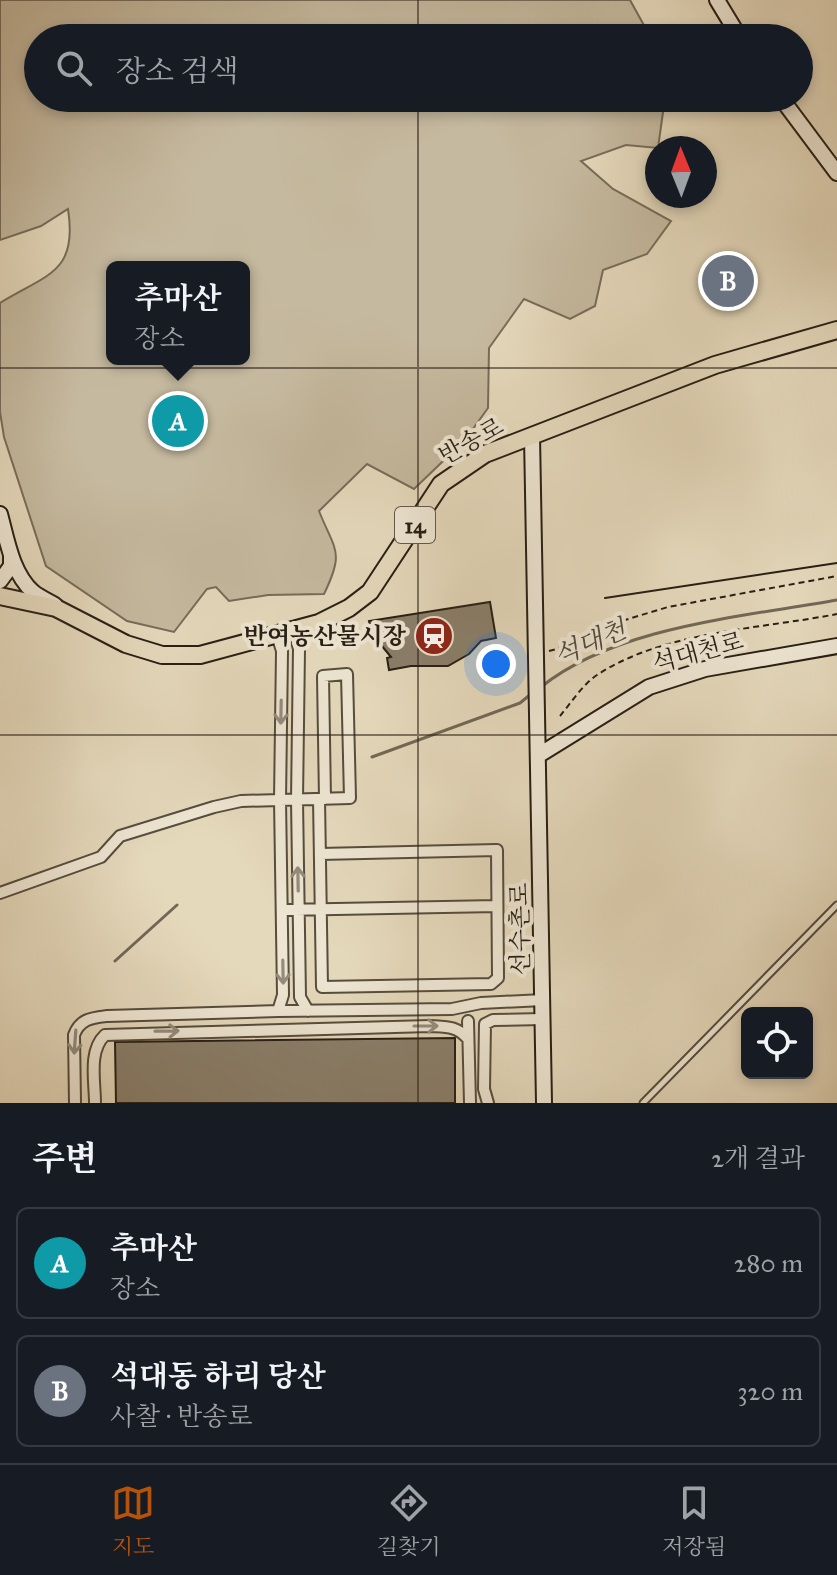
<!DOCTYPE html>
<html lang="ko">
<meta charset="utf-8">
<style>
body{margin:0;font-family:"IM FELL Great Primer","Noto Serif KR",serif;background:#20242c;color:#f1f3f6}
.controls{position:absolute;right:24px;bottom:24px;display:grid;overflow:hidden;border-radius:12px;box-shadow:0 4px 12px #0003}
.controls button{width:72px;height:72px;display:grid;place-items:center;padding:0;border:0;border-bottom:2px solid #363941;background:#171b24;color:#f1f3f6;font:40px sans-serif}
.compass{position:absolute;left:645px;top:136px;width:72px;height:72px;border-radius:50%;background:#171b24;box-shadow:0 4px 12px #0003;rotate:359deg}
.you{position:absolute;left:496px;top:664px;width:28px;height:28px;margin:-20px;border:6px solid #fff;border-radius:50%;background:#1a73e8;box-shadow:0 0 0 12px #1a73e833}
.badge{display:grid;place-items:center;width:52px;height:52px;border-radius:50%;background:#b45309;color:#fff;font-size:26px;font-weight:700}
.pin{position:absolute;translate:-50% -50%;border:4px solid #fff;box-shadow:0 2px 8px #0006}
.popup{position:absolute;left:106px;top:261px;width:144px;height:104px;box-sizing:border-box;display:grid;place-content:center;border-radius:12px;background:#171b24;filter:drop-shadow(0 2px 6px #0005);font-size:26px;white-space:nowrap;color:#9ea1a6}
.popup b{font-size:30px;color:#f1f3f6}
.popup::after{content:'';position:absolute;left:50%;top:100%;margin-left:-16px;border:16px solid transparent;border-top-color:#171b24}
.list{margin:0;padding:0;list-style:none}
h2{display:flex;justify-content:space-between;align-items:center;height:104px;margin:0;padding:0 32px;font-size:34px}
h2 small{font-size:26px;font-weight:400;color:#9ea1a6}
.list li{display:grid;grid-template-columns:52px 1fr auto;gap:24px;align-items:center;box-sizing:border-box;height:112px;margin:0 16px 16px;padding:0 16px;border:2px solid #363941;border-radius:12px}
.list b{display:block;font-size:30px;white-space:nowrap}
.list p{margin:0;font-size:26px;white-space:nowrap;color:#9ea1a6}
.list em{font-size:26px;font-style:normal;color:#9ea1a6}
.icon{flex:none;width:44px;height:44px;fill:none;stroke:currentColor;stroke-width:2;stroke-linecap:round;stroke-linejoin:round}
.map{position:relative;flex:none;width:837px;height:1103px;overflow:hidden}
.search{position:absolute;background:#171b24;box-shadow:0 4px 12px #0003;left:24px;right:24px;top:24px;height:88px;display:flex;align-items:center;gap:20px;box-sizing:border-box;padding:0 28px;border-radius:44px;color:#9ea1a6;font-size:30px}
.sheet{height:360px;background:#171b24}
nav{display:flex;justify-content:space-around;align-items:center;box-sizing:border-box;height:112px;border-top:2px solid #363941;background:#171b24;font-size:22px;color:#9ea1a6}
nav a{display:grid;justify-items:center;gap:4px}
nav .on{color:#b45309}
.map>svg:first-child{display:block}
</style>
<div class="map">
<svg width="837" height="1103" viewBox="0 0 837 1103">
<rect width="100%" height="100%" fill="#e5d9bc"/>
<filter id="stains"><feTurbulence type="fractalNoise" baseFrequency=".0025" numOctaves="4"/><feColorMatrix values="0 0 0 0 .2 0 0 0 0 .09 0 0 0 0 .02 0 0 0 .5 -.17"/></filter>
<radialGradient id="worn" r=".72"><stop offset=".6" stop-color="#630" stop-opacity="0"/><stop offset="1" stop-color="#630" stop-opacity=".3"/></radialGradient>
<path fill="#c5b99f" stroke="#766c5a" stroke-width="2" fill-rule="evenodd" d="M0,0H630L651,38H38V98H665L658,148L626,145L581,161L613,189L671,221L647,254L603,270L595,306L570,319L524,299L489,348L488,408L465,440L414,489L367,464L319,511C335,551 345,551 324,594L268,595L229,601L216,587L207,589L174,632L127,621L46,566L4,437L0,412V303C47,274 78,273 68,209L41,226L0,240ZM112,267H244V359H112Z"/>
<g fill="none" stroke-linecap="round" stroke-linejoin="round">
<path stroke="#726857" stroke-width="3" d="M541,687C617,626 743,617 837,600
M372,757L520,703L531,694
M115,961L177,905"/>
</g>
<path fill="#8a7f6b" stroke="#271e14" stroke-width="2" d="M490,602L496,638L481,641L469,654L448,666H411L389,670L387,658L391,657L372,634L369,621Z
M455,1038V1103H116L115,1042Z"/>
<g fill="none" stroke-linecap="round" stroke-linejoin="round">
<defs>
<path id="lane" d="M643,1103L837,905"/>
<path id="street" d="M294,630L299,649L297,800L300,997L308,1011
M319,799L322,987L491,984L498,978L497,850L320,854
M0,893L101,857L120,836L214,807L241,801L350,798L347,674L323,676L325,799
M282,910L497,906
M278,1011L452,1009L481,1003L543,1000
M468,1021L470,1103
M75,1103L74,1035C80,1019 91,1018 107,1016L278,1011L283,995L280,800L282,651L277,635
M95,1103C95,1081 88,1051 105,1035L430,1026C447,1027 457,1026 468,1039
M488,1103L484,1089L485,1024L493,1020L543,1019"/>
<path id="secondary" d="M717,0L740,38
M781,98L837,173
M532,436L544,1103
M0,514C7,540 12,573 33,592C39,597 48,601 55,605
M0,581L11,566V556
M539,755L649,687L705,669L837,646"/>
<path id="primary" d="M0,596L56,608L126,644L162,655H200L319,623L349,608L370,592L441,484L485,454L715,365L837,330"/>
</defs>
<use href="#lane" stroke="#564d3e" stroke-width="9"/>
<use href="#street" stroke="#564d3e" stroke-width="14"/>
<use href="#secondary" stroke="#271e14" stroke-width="18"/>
<use href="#primary" stroke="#271e14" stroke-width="20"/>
<path stroke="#271e14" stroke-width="2" stroke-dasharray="6 4" stroke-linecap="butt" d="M549,651L560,648L605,626L668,607L837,576
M560,716C571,703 583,684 597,675C664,631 761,629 837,614"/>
<use href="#lane" stroke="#eee6d3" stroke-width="5"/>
<use href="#street" stroke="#eee6d3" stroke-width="10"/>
<use href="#secondary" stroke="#eee6d3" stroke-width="14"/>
<use href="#primary" stroke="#e5d9bc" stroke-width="16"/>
<path stroke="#271e14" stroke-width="2" d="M605,598L837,563"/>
</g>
<defs><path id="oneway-shaft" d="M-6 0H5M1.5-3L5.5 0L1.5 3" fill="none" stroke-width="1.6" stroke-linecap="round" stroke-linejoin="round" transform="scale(2)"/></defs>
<g stroke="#948c7d">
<use href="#oneway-shaft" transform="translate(281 712) rotate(91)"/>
<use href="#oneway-shaft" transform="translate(298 879) rotate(-91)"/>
<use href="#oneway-shaft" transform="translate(283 972) rotate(89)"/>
<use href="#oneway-shaft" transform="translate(426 1026)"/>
<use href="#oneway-shaft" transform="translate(167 1031) rotate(-1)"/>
<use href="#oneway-shaft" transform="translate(75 1042) rotate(94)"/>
</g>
<path fill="none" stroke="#271e14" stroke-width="2" stroke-opacity="0.55" d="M418,0V38M418,98V1103M0,368H837M0,735H837"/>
<defs>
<symbol id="station-disc" viewBox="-11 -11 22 22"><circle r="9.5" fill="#8f2418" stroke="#eee6d3"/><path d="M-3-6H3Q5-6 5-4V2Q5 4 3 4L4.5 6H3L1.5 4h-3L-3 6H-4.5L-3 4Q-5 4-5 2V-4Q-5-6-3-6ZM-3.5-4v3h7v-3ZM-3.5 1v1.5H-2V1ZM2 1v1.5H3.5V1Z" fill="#fff"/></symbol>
</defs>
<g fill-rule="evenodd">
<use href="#station-disc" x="412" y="614" width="44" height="44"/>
</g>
<g text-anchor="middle" stroke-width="8" stroke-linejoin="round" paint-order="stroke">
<rect fill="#eee6d3" stroke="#635a4d" stroke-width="2" x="395" y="507" width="40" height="36" rx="6"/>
<g font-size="22" font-weight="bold" fill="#271e14">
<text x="415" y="533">14</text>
</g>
<g font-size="24" fill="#271e14" stroke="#eee6d3">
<text transform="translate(471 441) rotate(-29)" y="8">반송로</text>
<text transform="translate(698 652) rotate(-15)" y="8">석대천로</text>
<text transform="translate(520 929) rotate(-91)" y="8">선수촌로</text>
</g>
<g font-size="24" font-weight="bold" fill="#271e14" stroke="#eee6d3" text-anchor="end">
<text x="406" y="644">반여농산물시장</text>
</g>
<g font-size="26" font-style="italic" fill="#53493b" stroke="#eee6d3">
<text transform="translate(590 642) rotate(-23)" y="9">석대천</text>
</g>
</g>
<rect width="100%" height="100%" filter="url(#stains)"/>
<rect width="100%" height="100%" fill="url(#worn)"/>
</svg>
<div class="controls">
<button><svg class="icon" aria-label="locate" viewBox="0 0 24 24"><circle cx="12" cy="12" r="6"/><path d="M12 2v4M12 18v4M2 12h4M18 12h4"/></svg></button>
</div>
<svg class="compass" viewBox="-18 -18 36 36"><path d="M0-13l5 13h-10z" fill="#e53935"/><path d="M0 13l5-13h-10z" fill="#9ea1a6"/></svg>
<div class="you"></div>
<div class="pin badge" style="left:178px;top:421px;background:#0f9aa8">A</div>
<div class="popup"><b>추마산</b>장소</div>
<div class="pin badge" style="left:728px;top:281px;background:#6b7280">B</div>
<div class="search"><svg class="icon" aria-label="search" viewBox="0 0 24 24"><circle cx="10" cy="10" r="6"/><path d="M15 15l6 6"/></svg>장소 검색</div>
</div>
<section class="sheet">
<h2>주변<small>2개 결과</small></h2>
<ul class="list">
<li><span class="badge" style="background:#0f9aa8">A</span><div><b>추마산</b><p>장소</p></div><em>280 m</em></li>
<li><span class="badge" style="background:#6b7280">B</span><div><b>석대동 하리 당산</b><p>사찰 · 반송로</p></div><em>320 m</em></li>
</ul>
</section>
<nav>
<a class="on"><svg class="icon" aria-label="map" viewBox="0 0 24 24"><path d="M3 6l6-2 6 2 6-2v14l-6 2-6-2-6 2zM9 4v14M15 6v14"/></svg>지도</a>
<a><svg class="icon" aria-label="directions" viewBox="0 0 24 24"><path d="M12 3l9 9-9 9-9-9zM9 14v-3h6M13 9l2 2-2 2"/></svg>길찾기</a>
<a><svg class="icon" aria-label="saved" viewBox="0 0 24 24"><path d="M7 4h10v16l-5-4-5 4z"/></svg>저장됨</a>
</nav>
